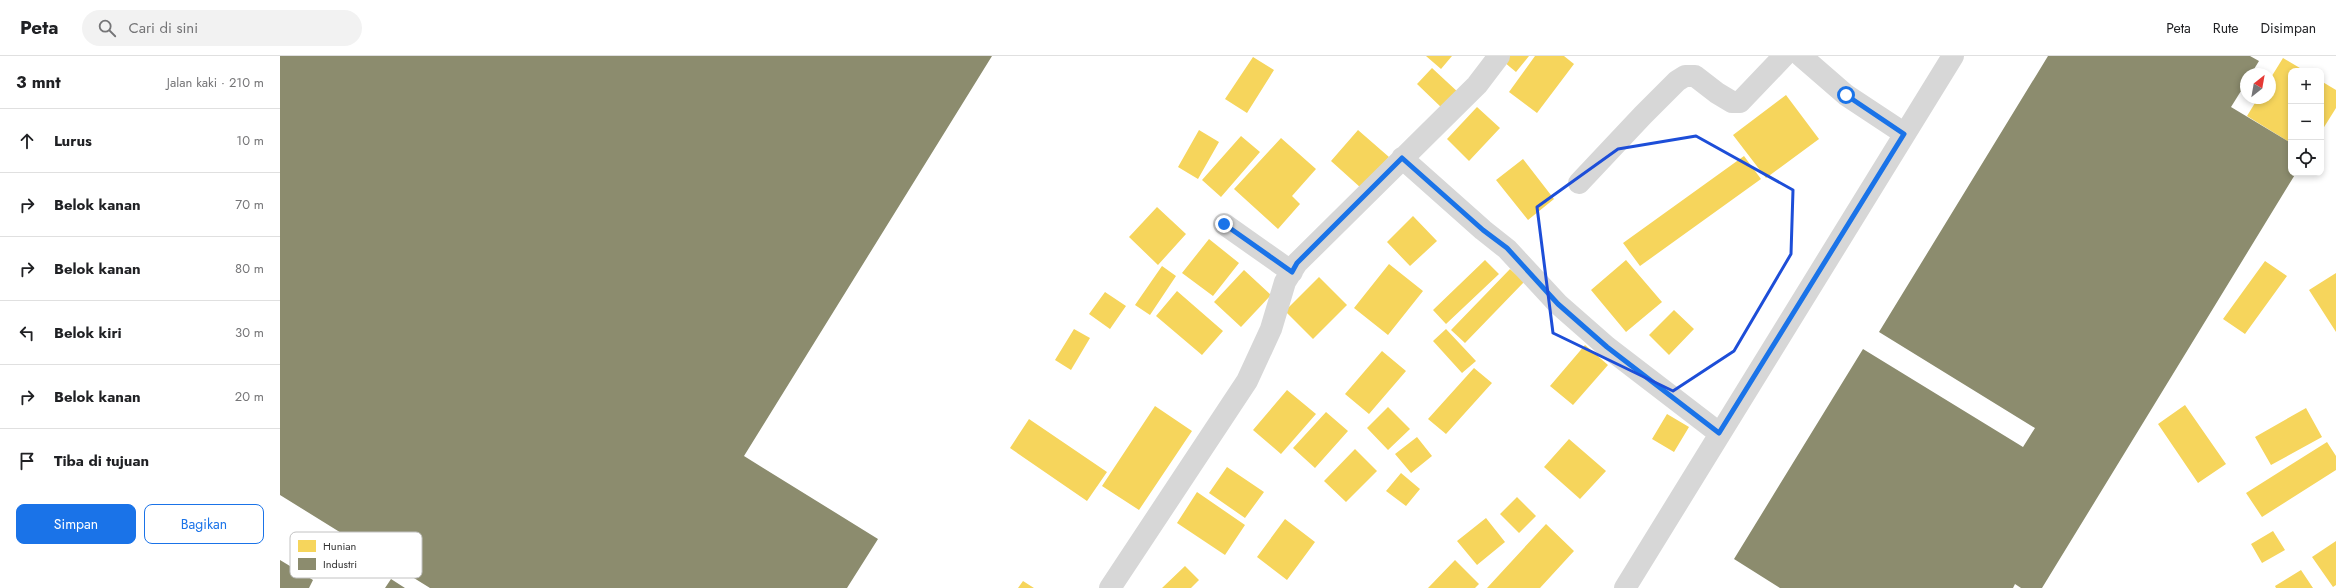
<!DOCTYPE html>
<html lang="id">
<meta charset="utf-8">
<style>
body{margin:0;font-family:Jost,sans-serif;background:#f2f2f2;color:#202124}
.controls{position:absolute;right:12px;top:12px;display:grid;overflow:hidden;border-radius:8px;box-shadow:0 2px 6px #0003}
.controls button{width:36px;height:36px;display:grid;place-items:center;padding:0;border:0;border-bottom:1px solid #e0e0e0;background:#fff;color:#202124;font:20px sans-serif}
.compass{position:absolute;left:1960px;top:12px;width:36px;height:36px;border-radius:50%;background:#fff;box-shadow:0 2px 6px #0003;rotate:31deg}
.stop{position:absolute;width:12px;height:12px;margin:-9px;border:3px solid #1a73e8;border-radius:50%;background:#fff}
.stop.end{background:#1a73e8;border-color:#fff;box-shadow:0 1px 4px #0008}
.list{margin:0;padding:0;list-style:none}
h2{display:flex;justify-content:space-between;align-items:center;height:52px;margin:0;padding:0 16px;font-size:17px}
h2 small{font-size:13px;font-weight:400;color:#757577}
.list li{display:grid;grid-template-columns:26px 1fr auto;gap:12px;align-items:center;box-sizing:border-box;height:64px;padding:0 16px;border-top:1px solid #e0e0e0}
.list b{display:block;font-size:15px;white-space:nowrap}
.list em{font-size:13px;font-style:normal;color:#757577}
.actions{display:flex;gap:8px;padding:12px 16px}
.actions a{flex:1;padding:9px 0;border:1px solid #1a73e8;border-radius:8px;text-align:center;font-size:14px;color:#1a73e8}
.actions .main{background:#1a73e8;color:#fff}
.icon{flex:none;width:22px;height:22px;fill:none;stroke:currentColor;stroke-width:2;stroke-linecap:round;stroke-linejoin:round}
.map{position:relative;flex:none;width:2056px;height:532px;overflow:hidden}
header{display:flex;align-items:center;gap:24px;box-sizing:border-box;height:56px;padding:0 20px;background:#fff;border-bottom:1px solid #e0e0e0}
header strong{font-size:19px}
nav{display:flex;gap:22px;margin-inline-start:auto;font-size:14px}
.search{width:280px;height:36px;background:#f2f2f2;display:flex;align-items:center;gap:10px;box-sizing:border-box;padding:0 14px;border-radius:22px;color:#757577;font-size:15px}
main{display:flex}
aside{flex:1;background:#fff}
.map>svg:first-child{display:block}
</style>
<header>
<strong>Peta</strong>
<div class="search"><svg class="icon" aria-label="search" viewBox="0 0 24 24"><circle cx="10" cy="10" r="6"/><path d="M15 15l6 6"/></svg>Cari di sini</div>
<nav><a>Peta</a><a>Rute</a><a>Disimpan</a></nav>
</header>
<main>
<aside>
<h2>3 mnt<small>Jalan kaki · 210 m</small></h2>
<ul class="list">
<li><svg class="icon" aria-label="ahead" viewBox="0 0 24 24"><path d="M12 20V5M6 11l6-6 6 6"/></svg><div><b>Lurus</b></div><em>10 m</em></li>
<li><svg class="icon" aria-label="right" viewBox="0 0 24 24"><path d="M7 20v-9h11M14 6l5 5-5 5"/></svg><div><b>Belok kanan</b></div><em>70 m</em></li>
<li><svg class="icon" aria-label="right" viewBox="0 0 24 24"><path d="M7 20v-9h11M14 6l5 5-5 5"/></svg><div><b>Belok kanan</b></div><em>80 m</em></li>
<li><svg class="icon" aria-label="left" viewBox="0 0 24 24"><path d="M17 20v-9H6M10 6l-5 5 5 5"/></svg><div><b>Belok kiri</b></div><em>30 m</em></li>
<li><svg class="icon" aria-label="right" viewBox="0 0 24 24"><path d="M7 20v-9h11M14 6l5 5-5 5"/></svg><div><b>Belok kanan</b></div><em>20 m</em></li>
<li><svg class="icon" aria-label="arrive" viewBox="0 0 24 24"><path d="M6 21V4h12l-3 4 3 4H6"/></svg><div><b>Tiba di tujuan</b></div></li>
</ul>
<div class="actions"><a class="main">Simpan</a><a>Bagikan</a></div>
</aside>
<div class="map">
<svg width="2056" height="532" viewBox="0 0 2056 532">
<rect width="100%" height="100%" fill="#fff"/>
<path fill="#f6d55c" d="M1146,0H1172L1161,13Z
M1229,0H1249L1236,16L1224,6Z
M1255,0H1284L1294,8L1257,57L1229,36Z
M973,1L994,14L967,57L945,43Z
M2003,2L2025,15H2011V87L1967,60L1978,42H1990V23Z
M1152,12L1180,38L1164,54L1137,28Z
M2041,25L2056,34V52L2041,76Z
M1506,39L1539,83L1486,122L1453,79Z
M1197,51L1220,72L1189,105L1167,83Z
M919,74L939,86L918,123L898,111Z
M1078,74L1109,101L1081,132L1051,105Z
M961,80L980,96L941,141L922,124Z
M1001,82L1036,113L1012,140L1020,148L998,173L954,133Z
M1464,100L1481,123L1360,210L1343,187Z
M1243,103L1274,143L1248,164L1216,124Z
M877,151L906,178L878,209L849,181Z
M1133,160L1157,185L1130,210L1107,186Z
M929,183L959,207L933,240L902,217Z
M1205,204L1219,218L1166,268L1153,254Z
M1346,204L1382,246L1346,276L1311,234Z
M1985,205L2007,220L1965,278L1943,263Z
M1109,208L1143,235L1108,279L1074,252Z
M882,210L896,220L870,259L855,249Z
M1230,213L1244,226L1185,287L1171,274Z
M964,214L991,239L961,271L934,246Z
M2056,217V276L2029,234Z
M1039,221L1067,249L1033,283L1005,255Z
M897,235L943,275L922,299L876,260Z
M825,236L846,250L830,273L809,258Z
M1394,254L1414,273L1389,299L1369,279Z
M794,273L810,282L791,314L775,304Z
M1166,273L1196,305L1182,317L1153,285Z
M1305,289L1328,309L1293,349L1270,330Z
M1102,295L1126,315L1089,358L1065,338Z
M1194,312L1212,327L1166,378L1148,363Z
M1007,334L1036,358L1001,398L973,374Z
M1905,349L1946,408L1918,427L1878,368Z
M875,350L912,375L859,454L822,430Z
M1108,351L1130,373L1108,394L1087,372Z
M2026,352L2042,381L1991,409L1975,381Z
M1046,356L1068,375L1035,412L1013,392Z
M1387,358L1409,371L1394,396L1372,383Z
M749,363L827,416L807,445L730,392Z
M1137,381L1152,400L1131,417L1115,398Z
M1289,383L1326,415L1300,443L1264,411Z
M2047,386L2056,400V414L1982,461L1966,437Z
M1075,393L1097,415L1066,446L1044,425Z
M947,411L984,436L965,462L929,437Z
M1121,417L1140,433L1126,450L1106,435Z
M917,436L965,469L945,499L897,467Z
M1237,441L1256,460L1239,477L1220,458Z
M1206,462L1225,486L1197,509L1177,485Z
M1005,463L1035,486L1007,524L977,501Z
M1266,468L1294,495L1260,532H1207Z
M1993,475L2005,494L1982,507L1971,488Z
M2056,485V529L2053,531L2032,501Z
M1175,504L1199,528L1195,532H1148Z
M905,510L919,524L911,532H882Z
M2021,514L2033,532H1996L1995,530Z
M743,525L754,532H738Z"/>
<path fill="#8c8c6e" d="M0,0H712L464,400L598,483L567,532H150L0,439Z
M1768,0H1970L1979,5L1971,18H1966V27L1951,51L2011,87V117H2016L1762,532H1741L1735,528L1733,532H1500L1454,503L1583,293L1743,391L1755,372L1599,276Z
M0,504L33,524L29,532H0Z
M111,523L125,532H105Z"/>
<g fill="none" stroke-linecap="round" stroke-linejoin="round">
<path stroke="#d7d7d7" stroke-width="22" d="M1521,0L1566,39L1625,78
M1122,102L1203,174L1227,193L1278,248L1327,291L1439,377
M1299,127L1363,59L1397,25L1405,20H1415L1437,37L1452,46H1460L1504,0
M944,168L1012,216
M830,532L967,325L991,273L1005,226L1017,207L1197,29L1219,0
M1345,532L1673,0"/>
</g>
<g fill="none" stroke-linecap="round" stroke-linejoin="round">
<path stroke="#1a73e8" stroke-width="5" d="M944,168L1012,216L1017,207L1122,102L1203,174L1227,192L1278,248L1327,291L1439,377L1624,78L1566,39"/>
</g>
<path fill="none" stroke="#1d4ed8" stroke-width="3" stroke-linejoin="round" d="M1416,80L1513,134L1511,198L1454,295L1393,335L1273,277L1257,151L1338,93Z"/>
<rect x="10" y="476" width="132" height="46" rx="6" fill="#fff" stroke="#c2c2c2" stroke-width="1"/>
<rect x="18" y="484" width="18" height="12" fill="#f6d55c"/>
<rect x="18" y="502" width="18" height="12" fill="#8c8c6e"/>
<g font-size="11" fill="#333">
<text x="43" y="494">Hunian</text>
<text x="43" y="512">Industri</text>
</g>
</svg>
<div class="controls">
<button>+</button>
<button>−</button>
<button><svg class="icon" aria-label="locate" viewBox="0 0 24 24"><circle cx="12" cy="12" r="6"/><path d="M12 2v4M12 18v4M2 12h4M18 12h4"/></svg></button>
</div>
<svg class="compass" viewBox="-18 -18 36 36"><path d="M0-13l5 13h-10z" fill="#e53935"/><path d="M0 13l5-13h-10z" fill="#757577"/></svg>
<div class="stop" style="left:1566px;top:39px"></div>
<div class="stop end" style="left:944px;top:168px"></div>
</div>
</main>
